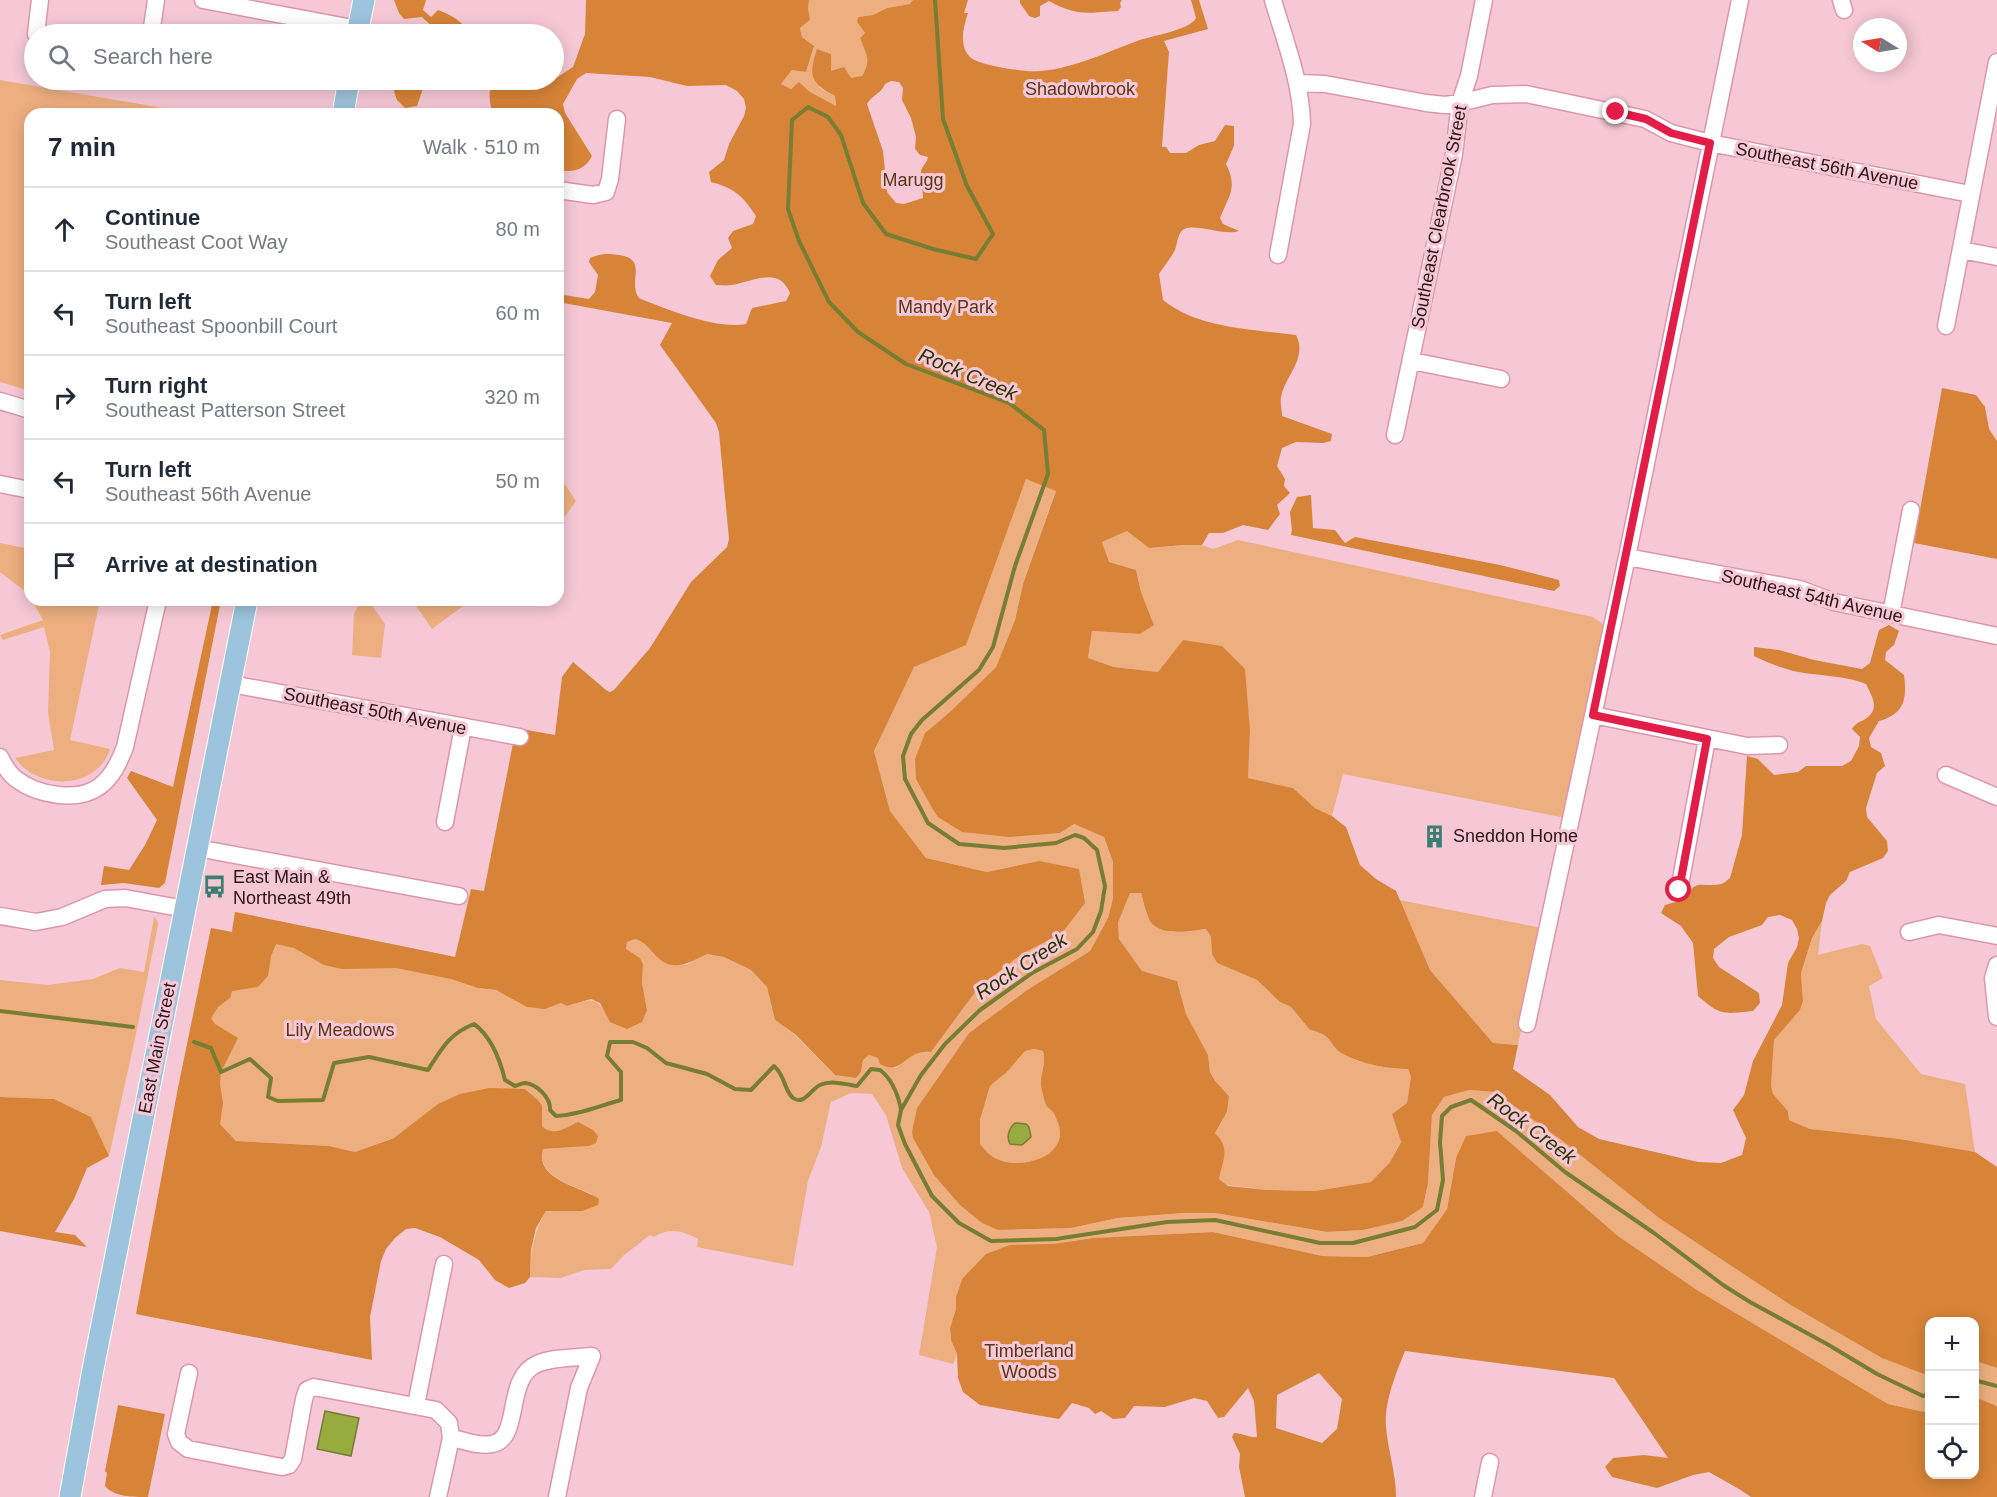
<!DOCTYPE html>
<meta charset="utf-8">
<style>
body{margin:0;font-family:Arial,sans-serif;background:#f6f6f7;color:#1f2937}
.controls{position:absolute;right:18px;bottom:18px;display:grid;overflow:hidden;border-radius:12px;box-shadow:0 3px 15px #0003}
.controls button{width:54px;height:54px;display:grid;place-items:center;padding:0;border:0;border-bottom:2px solid #e0e1e3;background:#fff;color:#1f2937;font:30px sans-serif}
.compass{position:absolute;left:1853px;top:18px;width:54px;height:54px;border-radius:50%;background:#fff;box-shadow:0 3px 15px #0003;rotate:281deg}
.stop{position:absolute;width:18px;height:18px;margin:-14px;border:4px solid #e11d48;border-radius:50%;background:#fff}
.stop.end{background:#e11d48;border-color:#fff;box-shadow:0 2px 6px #0008}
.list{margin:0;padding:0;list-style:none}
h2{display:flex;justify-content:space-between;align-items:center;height:78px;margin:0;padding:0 24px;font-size:26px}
h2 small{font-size:20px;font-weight:400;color:#747a83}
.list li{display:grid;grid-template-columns:39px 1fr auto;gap:18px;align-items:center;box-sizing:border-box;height:84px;padding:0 24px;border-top:2px solid #e0e1e3}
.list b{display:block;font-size:22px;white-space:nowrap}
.list p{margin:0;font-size:20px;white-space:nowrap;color:#747a83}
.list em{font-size:20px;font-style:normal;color:#747a83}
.icon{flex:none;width:33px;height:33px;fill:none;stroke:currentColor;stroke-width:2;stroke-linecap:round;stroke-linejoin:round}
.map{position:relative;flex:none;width:1997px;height:1497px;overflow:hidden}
.search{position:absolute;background:#fff;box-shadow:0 3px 15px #0003;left:24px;top:24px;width:540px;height:66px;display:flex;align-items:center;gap:15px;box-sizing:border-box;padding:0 21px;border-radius:33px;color:#747a83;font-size:22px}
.panel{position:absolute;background:#fff;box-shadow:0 3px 15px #0003;left:24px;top:108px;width:540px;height:498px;border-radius:18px}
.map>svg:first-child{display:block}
</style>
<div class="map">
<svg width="1997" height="1497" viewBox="0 0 1997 1497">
<rect width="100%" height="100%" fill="#f6c8d5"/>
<path fill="#edaf7f" d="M809,0H913L911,4L887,8L873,15L858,17L857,22L865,33L860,38C867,55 872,60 862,76L851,79L831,71V54L817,49L820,88L835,96L836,107L810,92L799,82L791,89L781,84L792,70L806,72L814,46L802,37L800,28L810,20L808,8Z
M0,80L180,111V114H30V391L0,382Z
M558,474L576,501L558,526Z
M1026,479L1056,490L1023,584L1015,620L996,667L951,711L925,733L1060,833L1074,824L1104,837L1113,862V898L1108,918L1090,951L1027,990L969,1033L917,1108L998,1230L1071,1228L1118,1218L1184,1213H1215L1327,1232L1363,1230L1380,1226L1423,1207L1428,1183L1432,1115L1444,1097L1469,1090L1496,1092L1564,1142L1659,1218L1789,1304L1923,1374L1929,1371V1413L1888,1404L1697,1290L1618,1236L1497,1131L1456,1158L1447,1209L1423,1243L1367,1257L1321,1256L1213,1232L1093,1238L1053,1244L962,1279L956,1297V1309L950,1328L951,1340L957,1354L953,1364L919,1355L937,1247L929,1212L902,1168L886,1115L872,1094L851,1093L831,1102L821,1147L808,1181L793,1266L697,1247L698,1239C684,1231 669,1227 654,1237L650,1235L624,1255L611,1269L584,1270L561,1278L530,1277C531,1251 533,1234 546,1211H582L592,1194C573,1185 536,1177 543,1149L589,1146L578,1122C565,1128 554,1137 542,1126C542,1105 542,1103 525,1089L420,1144L393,1138L355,1152L329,1146L236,1141L220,1124L177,1093L211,928L232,932L235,912L455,957L478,988C484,989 492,989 497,991C526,1001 526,1016 561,1003L567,1006C596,998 595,995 611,1022L647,1010L642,983L643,964L640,958L626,949L627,942L635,939L644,941L660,960L686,965L707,954L724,957L751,970L767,987L775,1020L795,1035L835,1075L856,1078L861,1072L863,1060L869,1055L878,1058L896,1068C908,1058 915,1050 931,1052L979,987L1022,954L1062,933L1039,861L987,872L926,858L890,811L874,751L914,667L966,644Z
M1127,531L1149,548L1183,545H1202L1213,549L1238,540L1593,617L1605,626L1565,818L1343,774L1332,816L1315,808L1293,788L1248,778L1250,731L1183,640L1158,672L1114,667L1088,658L1092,631L1140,634L1154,625L1141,592L1136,570L1109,562L1102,542Z
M0,543L30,549V595L0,572Z
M32,600H100L70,740L110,749C97,790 38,791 15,758L54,750L48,713L50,652L44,627L3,640L0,635L43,620Z
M362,600H382L373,607L385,624L381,658L352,655L354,613Z
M412,600H471L432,629Z
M1130,893H1141L1148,918L1172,932L1206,929L1211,937L1212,954L1217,963L1257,980L1280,1002L1291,1007L1310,1030C1335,1035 1328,1046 1343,1054C1360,1064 1389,1069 1408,1069L1411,1077L1407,1103L1392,1114L1401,1141L1390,1162L1371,1182L1315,1191L1267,1190L1227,1185L1219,1179C1223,1160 1231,1148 1215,1133L1227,1112L1229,1096L1215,1081L1210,1072L1208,1055L1186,1014L1177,981L1142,971L1119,939L1118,923Z
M1399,900L1542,928L1518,1045L1493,1043L1430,970Z
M154,917L157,920L158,925L136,1034L109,1156L91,1117L54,1099L0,1097V980L48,985L93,979L120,968L144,972Z
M1822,921L1818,955L1862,944L1870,946L1883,978L1869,986L1876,1019L1921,1074L1965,1084L1975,1152L1926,1144L1810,1129L1789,1120L1788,1111L1773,1094L1771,1085L1774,1040L1800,1010L1803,1001L1801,973L1812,938Z
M1034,1049L1043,1051C1047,1067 1038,1075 1042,1091C1043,1095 1044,1101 1046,1105C1047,1107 1051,1109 1052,1111C1056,1116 1061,1126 1060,1133C1060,1160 1017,1169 997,1159C990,1156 985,1150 980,1144V1120L990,1086L1007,1072L1025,1051Z
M1974,1361L1997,1368V1406L1975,1397Z"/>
<path fill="#d78438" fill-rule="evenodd" d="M394,0H426L423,10L431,17L438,10C450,14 464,22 470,34H438L439,33L422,17L404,19L399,13Z
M586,0H809L808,8L810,20L800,28L802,37L814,46L806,72L792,70L781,84L791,89L799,82L810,92L836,106L835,96C809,82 809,75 817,49L831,54V71L844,67L851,78L862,76C872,60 866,54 860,38L865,33L857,22L858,17L873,15L887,8L910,4L913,0H968L964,13H968C964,26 958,45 970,57C978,65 1015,70 1027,71C1038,72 1053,70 1064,67C1089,61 1113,50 1137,41C1151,36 1190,30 1196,18L1191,0H1199L1208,29L1164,41L1169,52L1162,147H1166L1170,153H1186L1199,145L1215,141L1225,125L1234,126V146L1226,164C1238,188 1229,195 1220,218L1223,224L1239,231C1223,237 1189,220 1181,232C1177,237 1177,245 1175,250C1171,258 1164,266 1159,274L1163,300C1199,329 1252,329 1296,335C1308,358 1285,376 1281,397C1280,403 1282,410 1282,416L1332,434L1331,441L1323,443L1296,442L1282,448L1277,466L1285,479L1284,486L1290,493L1277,505L1280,514L1268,530L1243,525L1223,533H1209L1202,545H1183L1149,548L1127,531L1102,542L1109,562L1136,570L1141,592L1154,625L1140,634L1092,631L1088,658L1114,667L1158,672L1183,640L1222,646L1245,669L1250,731L1248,778L1293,788L1315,808L1332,816L1346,827L1360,865L1376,879L1396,891L1430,970L1493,1043L1518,1045L1513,1069L1550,1095L1578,1127L1599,1139L1698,1162L1721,1163L1742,1155L1746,1138L1733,1110L1744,1095L1753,1061L1782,1005L1788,963L1797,947L1799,938L1797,929L1792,920L1780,915L1768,917L1762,925L1729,937L1714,949L1713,958L1719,967L1759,993L1760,1003L1753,1011C1723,1014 1721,1016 1698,996L1693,943L1681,926L1661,913L1665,905L1686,899C1694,877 1704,888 1721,884C1724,883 1727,880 1730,878L1742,835L1747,756L1758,759L1774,775L1798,772L1806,766H1842L1851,761L1859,746L1860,737L1852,729C1858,720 1861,723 1868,717C1880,707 1871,695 1866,684C1846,676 1825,676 1804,673C1786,670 1770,664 1754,656V647L1779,650L1814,660L1862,669L1870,663L1879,630L1889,625L1899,631L1894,645L1886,652L1885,660L1904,675C1907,698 1905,714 1879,721L1869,738L1871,747L1881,753L1885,766L1877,773L1866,808L1867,817L1887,841L1888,851L1883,858L1850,872L1846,881L1830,895L1826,903L1822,921L1812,938L1801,973L1803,1001L1800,1010L1774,1040L1771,1085L1773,1094L1788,1111L1789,1120L1810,1129L1899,1139L1975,1152L1997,1167V1368L1975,1361L1974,1322H1930L1929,1371L1924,1374L1882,1358L1789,1304L1659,1218L1564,1142L1495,1092L1469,1090L1444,1097L1432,1115L1428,1183L1423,1207L1402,1221L1363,1230L1327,1232L1215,1213H1184L1118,1218L1071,1228L998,1230L982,1223L960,1205L934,1175L913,1138L912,1132L917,1108L969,1033L1027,990L1090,951L1108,918L1113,898V862L1104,837L1074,824L1060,833L1009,837L962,832L938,817L932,808L916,779L915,759L925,733L951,711L996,667L1015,620L1023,584L1056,491L1026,479L966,645L914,667L874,751L890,811L926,858L987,872L1039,861L1079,869L1085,903L1062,933L1022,954L979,987L931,1052C904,1049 903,1077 880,1064L878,1058L869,1055L863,1060L861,1072L856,1078L835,1075L796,1035L775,1020L767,987L751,970L724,957L707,954C691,962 673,973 657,957C649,949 646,942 635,939L627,942L626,949L640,958L643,964L642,983L647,1010L642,1022L627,1029L610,1022L600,1003L591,999L567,1006L561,1003L545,1009L527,1007L496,990L478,988L451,979L396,968L342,969L324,965L294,948L276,944L271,956L268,976L258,987L232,991L230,998L218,1007L211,1018L215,1024L238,1038L221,1072L220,1084L223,1103L220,1124L236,1141L329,1146L355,1152L394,1138L438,1104L460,1094L489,1088L525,1089L538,1100L542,1106V1126C554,1137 565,1128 578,1122L593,1130L598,1136L596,1143L589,1146L543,1149C534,1180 580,1186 599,1199L598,1205L582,1211H546L536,1228L531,1250L530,1277L525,1283L509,1288L495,1280L479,1260L440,1237L415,1228L406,1229L395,1238L386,1249L381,1261L370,1317L372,1360L136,1314L177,1093L211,928L232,932L235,912L455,957L471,889L484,891L516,728L555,735L562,677L573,662L606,690L610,692L614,690L650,648L691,582L727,547L729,539L719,432L716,423L660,345L672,323L558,302V294L589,299L595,292L598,275L589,262L590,258C599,254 608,253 619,255C649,259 627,282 639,298C665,309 718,330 746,324L752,308L786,301L790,293C779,265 752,282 731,285C726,286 721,285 716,285L710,276L718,260L732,248L728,238L733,231L753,224L756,216C743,196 734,188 711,182L709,172L724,160L729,144L744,116L746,108L744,99L737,91L726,85L687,86L650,77L586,73L577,79L563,104L565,113L592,156C585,170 573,173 558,170V114H492C490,100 486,89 497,80H520L547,84L573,67L585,34ZM891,81L899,82L903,88L902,100L911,118L916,137L915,149L920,155L928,157C927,163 923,165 921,171C919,179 923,189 923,198L904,204L896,203L887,192L883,151L867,104C872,95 882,93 885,84ZM1130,893H1141C1143,900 1145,909 1148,917C1156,938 1188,931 1206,929L1211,937L1212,954L1217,963L1257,980L1280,1002L1291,1007L1310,1030C1335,1035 1328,1046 1343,1054C1361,1064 1388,1069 1408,1069L1411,1077L1407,1103L1392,1114L1401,1142L1390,1162L1371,1182L1315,1191L1267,1190L1228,1186L1219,1179C1223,1160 1231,1148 1215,1133L1227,1112L1229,1096L1215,1081L1210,1072L1208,1055L1186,1014L1177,981L1142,971L1119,939L1118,923ZM1034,1049L1043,1051C1047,1067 1038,1075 1042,1091C1043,1095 1044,1101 1046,1105C1047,1107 1050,1109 1052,1111C1056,1116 1060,1126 1060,1133C1060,1160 1017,1169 997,1159C990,1156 985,1150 980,1144V1120L990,1086L1007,1072L1025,1051Z
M1020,0H1122L1120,3L1121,7L1118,11C1088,13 1076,16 1049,1L1040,6V16L1035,18L1029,16L1020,3Z
M400,80H426L417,106L405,108L397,100L394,91Z
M1942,388L1976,395L1985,407L1989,429L1997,441V559L1914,543Z
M1311,495L1313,528L1335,530L1345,543L1355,537L1500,565L1559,580L1560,586L1554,591L1291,535L1292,530L1290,512L1297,497Z
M213,600H221L165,883L159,888L124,883L101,885L104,866L129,870L145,845L157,820L127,778L131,771L173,787Z
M0,1097L54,1099L91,1117L109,1156L87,1168L74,1199L55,1232L75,1235L87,1247L0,1231Z
M1497,1131L1618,1236L1697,1290L1888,1404L1929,1413L1930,1474H1974L1975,1397L1997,1406V1497H1751L1739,1489L1709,1472L1693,1475L1657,1488L1612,1477L1605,1467L1613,1458L1644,1455L1668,1458L1614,1378L1405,1351C1396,1373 1384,1402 1386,1427C1388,1451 1396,1473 1396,1497H1245L1239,1467L1240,1454L1232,1437L1234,1433C1242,1433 1249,1438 1257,1437L1254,1401L1248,1388L1224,1417L1218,1418L1207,1401L1194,1398L1165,1407L1134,1406L1125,1418L1113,1419L1101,1411L1095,1414L1089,1408L1072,1403L1059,1419L980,1405L963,1392L958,1378L957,1354L951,1340L950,1328L956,1309V1297L962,1279L986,1254L1010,1245L1053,1244L1093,1238L1213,1232L1322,1256L1367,1257L1423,1243L1447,1209L1456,1158L1466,1136ZM1319,1373L1342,1399L1337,1429L1322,1443L1276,1428L1277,1395Z
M118,1405L165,1414L148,1497C133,1497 114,1497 105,1486L107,1473L105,1471Z"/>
<path fill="#97ab3e" stroke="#777d33" stroke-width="1.5" d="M1015,1123L1026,1124L1029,1127L1031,1137L1022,1145L1010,1144C1006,1137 1009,1128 1015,1123Z
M325,1411L359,1418L351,1456L317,1449Z"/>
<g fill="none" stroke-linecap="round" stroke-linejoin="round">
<path stroke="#777d33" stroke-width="4" d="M935,0L943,119L967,186L993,234L976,259L933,249L886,234L863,203L841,135L828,117L808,107L792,120L788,209L799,241L829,302L858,332L906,364L1009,403L1044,430L1048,474L1015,566L993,647L979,670L922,720L911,734L903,756L905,779L928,823L959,844L1004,848L1056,843L1075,835L1084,838L1097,850L1105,886L1101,911L1093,932L1077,949L1032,973L980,1010L945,1044L921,1075L901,1110L898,1125L905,1144L932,1196L959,1223L991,1241L1056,1239L1167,1222L1215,1220L1320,1243H1353L1415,1227L1437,1210L1443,1180L1440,1142L1442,1116L1451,1107L1471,1100L1516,1131L1565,1172L1654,1233L1723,1285L1750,1302L1827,1344L1877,1374L1923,1396L1930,1393
M0,1011L133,1027
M194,1042L211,1048L221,1072L250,1059L271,1078L268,1097L278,1101L323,1100L334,1063L369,1057L428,1070C442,1048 449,1034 474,1024C491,1036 500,1060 505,1080L515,1086C519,1085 522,1083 525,1083C537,1084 551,1098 550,1110L556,1116C578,1115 599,1106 621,1100V1072L607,1056L610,1042H633L647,1048L666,1063L707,1074L735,1089L751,1090L774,1066C785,1075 784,1090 793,1098C804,1106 811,1089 820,1085C831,1080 845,1084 857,1086L871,1069L880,1070C892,1079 898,1095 901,1109
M1974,1380L1997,1386"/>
<defs>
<path id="minor" d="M203,0L358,29
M1273,0C1285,41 1301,81 1302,124L1278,255
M1841,0L1844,10
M36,34L40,0
M151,34L156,0
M1298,83L1325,84L1426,103L1445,105L1460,103L1492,95L1526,94L1645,119L1671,133L1710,143L1970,194
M558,190L593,195L606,192L610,179L617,119
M1961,250L1997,257
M1946,326L1997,62
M1412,361L1501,379
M0,401L30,410
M1395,435L1454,154L1460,103L1469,76L1484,0
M0,484L30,490
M1627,557L1800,589L1834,602L1997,636
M1891,614L1911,510
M231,684L520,737
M1593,715L1747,746L1779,745
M0,757C4,765 9,774 16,779C37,795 78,803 100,786C113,776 119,762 125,747L158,600
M1946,775L1997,797
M445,822L463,727
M197,848L459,896
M1679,890L1707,739
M0,916L36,922L62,917L105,899L125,898L185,909
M1909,932L1939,925L1997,936
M1997,965L1993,978L1997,1017
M1527,1024L1627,557L1740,0
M189,1373L176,1434L179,1442L188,1449L271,1465L282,1467L289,1465L293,1459L304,1399L307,1390L314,1387L436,1410L449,1423L451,1438L438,1497
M416,1405L444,1264
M451,1438C464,1440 479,1447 492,1444C522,1439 504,1378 537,1364C553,1357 574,1358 592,1356L579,1388L557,1497
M1483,1497L1490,1462"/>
<path id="major" d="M357,34L364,0
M343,114L349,80
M70,1497L93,1369L247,600"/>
</defs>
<use href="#minor" stroke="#dd96ac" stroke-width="19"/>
<use href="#major" stroke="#fff" stroke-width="23"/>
<use href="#minor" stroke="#fff" stroke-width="16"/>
<use href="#major" stroke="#9dc4dd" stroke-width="21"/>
</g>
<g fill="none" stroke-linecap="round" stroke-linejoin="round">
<path stroke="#e11d48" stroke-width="8" d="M1616,112L1646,119L1671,133L1710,143L1593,715L1707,739L1679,890"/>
</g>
<defs>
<symbol id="building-bare" viewBox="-9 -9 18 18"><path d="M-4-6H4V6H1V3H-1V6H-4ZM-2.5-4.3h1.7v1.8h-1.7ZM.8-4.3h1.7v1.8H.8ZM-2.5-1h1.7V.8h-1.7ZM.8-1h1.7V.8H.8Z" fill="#3a7e71" stroke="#f6c8d5" stroke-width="2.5" paint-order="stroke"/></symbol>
<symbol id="bus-bare" viewBox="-9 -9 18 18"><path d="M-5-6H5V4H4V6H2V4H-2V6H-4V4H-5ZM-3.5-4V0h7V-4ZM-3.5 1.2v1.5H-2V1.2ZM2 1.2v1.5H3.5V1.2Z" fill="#3a7e71" stroke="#f6c8d5" stroke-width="2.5" paint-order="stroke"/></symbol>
</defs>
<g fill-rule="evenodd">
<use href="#building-bare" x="1418" y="820" width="33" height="33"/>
<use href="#bus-bare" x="198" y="870" width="33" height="33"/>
</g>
<g text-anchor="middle" stroke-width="6" stroke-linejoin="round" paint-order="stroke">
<g font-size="18" fill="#593618" stroke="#f6c8d5">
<text x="1080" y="95">Shadowbrook</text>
<text x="913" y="186">Marugg</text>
<text x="946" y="313">Mandy Park</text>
<text x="340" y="1036">Lily Meadows</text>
<text x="1029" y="1357">Timberland<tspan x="1029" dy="21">Woods</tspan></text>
</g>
<g font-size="18" fill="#2b111a" stroke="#f6c8d5">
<text transform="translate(1827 166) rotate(11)" y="6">Southeast 56th Avenue</text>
<text transform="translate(1439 217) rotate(-79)" y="6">Southeast Clearbrook Street</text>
<text transform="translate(1812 596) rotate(13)" y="6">Southeast 54th Avenue</text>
<text transform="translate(375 711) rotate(11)" y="6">Southeast 50th Avenue</text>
<text transform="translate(157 1048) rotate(-79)" y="6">East Main Street</text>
</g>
<g font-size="18" fill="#2b111a" stroke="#f6c8d5" text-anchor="start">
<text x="1453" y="842">Sneddon Home</text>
<text x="233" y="883">East Main &amp;<tspan x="233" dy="21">Northeast 49th</tspan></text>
</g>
<g font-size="20" font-style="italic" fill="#2b3305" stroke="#f6c8d5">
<text transform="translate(968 374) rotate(23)" y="7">Rock Creek</text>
<text transform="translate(1021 966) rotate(-33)" y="7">Rock Creek</text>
<text transform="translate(1532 1128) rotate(37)" y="7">Rock Creek</text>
</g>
</g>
</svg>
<div class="controls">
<button>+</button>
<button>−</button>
<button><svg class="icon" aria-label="locate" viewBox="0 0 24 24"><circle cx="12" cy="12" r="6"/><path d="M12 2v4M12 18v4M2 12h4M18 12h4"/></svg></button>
</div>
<svg class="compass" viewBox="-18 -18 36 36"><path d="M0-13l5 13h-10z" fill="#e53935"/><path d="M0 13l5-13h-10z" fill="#747a83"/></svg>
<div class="stop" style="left:1679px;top:890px"></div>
<div class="stop end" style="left:1616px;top:112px"></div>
<div class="search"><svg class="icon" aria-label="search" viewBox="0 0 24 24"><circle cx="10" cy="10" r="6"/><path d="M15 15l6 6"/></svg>Search here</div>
<section class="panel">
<h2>7 min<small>Walk · 510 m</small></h2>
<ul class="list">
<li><svg class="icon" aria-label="ahead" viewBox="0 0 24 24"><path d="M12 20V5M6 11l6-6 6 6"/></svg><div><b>Continue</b><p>Southeast Coot Way</p></div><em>80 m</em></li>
<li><svg class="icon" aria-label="left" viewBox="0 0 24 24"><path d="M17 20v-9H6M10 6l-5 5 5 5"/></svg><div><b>Turn left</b><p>Southeast Spoonbill Court</p></div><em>60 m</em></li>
<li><svg class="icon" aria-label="right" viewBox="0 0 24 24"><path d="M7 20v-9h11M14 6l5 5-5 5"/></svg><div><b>Turn right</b><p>Southeast Patterson Street</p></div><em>320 m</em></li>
<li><svg class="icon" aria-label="left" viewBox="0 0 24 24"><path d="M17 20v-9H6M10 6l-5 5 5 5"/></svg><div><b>Turn left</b><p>Southeast 56th Avenue</p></div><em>50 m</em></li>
<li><svg class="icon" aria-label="arrive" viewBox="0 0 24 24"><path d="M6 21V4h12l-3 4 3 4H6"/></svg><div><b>Arrive at destination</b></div></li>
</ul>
</section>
</div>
